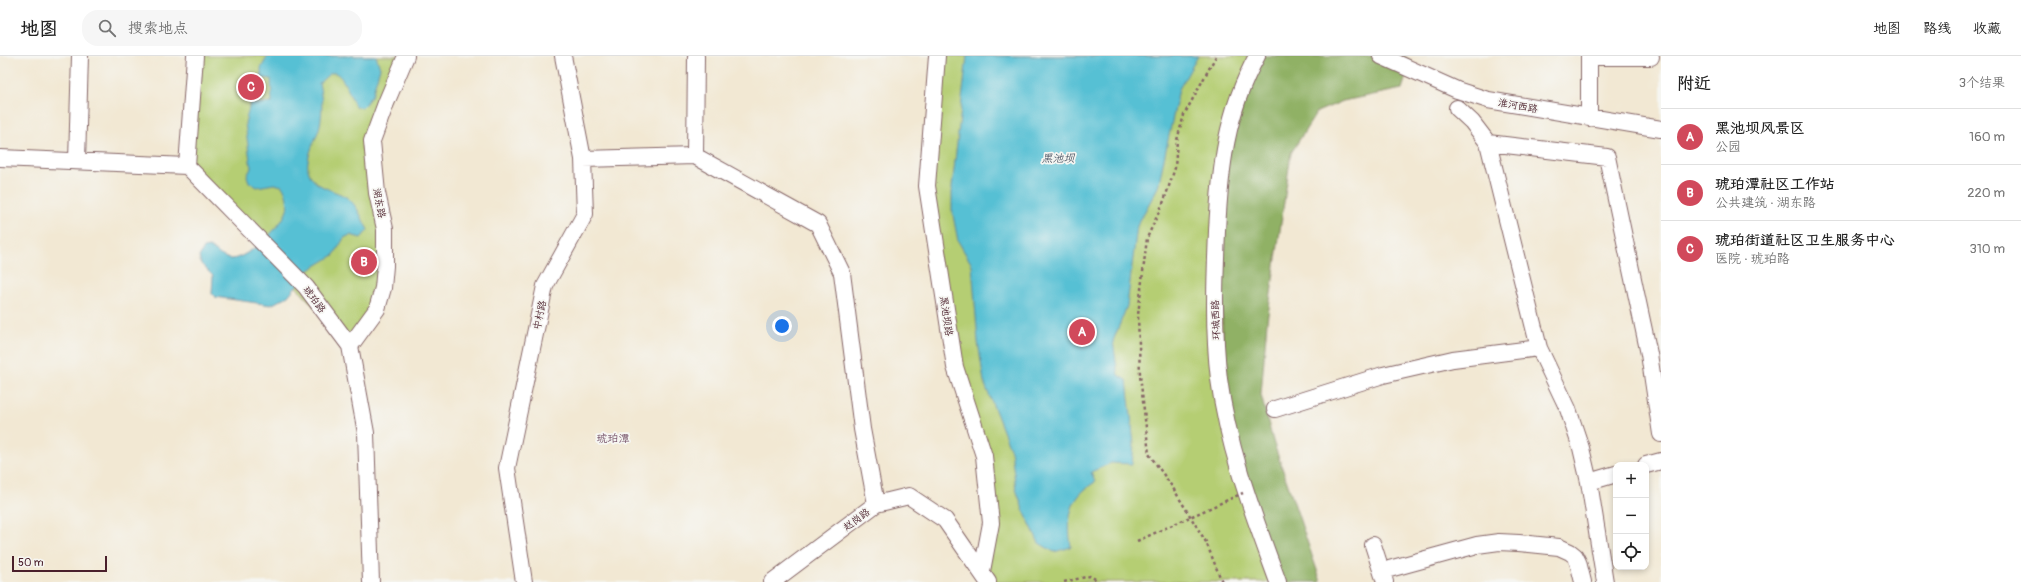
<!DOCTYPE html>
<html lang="zh">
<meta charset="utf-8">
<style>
body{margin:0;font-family:Pangolin,"LXGW WenKai TC",sans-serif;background:#f6f6f6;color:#222}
.controls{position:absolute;right:12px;bottom:12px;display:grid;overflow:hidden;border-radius:8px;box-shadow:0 2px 6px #0003}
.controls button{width:36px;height:36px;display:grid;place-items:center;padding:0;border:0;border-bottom:1px solid #e0e0e0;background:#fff;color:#222;font:20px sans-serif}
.scale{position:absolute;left:12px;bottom:10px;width:95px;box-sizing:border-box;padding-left:4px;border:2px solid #4a1f2b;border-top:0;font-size:11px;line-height:14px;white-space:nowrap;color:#4a1f2b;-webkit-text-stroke:3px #f6f6f2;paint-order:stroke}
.you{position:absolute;left:782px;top:270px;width:14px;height:14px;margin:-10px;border:3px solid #fff;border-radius:50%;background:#1a73e8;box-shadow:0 0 0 6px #1a73e833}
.badge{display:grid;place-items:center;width:26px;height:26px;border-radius:50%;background:#d1495b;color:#fff;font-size:13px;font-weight:700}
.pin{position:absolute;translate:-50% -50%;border:2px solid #fff;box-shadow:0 1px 4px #0006}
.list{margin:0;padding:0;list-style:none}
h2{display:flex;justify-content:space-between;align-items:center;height:52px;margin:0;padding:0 16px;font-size:17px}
h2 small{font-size:13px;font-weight:400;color:#767676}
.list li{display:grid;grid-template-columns:26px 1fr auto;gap:12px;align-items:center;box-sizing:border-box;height:56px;padding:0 16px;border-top:1px solid #e0e0e0}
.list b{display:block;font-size:15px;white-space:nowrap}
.list p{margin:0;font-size:13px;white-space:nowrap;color:#767676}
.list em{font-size:13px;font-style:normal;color:#767676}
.icon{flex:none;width:22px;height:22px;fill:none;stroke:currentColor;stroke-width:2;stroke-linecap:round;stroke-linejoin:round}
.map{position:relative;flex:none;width:1661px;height:526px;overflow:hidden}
header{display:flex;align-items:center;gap:24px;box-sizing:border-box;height:56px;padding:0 20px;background:#fff;border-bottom:1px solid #e0e0e0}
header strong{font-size:19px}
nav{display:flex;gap:22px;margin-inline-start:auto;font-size:14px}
.search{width:280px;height:36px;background:#f6f6f6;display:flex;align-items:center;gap:10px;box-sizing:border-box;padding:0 14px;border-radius:16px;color:#767676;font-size:15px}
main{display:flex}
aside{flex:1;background:#fff}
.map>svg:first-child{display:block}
</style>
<header>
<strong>地图</strong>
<div class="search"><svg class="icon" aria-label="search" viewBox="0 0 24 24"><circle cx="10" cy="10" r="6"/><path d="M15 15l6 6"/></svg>搜索地点</div>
<nav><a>地图</a><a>路线</a><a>收藏</a></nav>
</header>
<main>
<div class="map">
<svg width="1661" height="526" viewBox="0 0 1661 526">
<rect width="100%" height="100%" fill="#f6f6f2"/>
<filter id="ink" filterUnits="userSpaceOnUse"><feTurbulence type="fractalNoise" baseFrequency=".025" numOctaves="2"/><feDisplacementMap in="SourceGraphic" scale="8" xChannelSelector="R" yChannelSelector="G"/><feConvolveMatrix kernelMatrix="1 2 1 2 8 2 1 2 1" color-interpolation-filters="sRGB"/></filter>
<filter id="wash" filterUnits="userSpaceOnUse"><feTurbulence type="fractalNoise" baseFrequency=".012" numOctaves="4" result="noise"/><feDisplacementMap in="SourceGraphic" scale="16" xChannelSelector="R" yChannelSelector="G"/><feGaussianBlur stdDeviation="0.9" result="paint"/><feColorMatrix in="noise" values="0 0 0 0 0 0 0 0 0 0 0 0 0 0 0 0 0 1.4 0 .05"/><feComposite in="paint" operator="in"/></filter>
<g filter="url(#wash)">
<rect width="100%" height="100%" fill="#f2e8d3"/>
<path fill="#b5ce73" stroke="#80764f" d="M195,0H406L372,85L383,232L350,290L187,111Z
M937,0H1257L1228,75L1278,526H988L991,467L984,400L955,311L927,130Z"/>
<path fill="#90b165" stroke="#6d6848" d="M1257,0H1403L1411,5L1402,33L1343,45L1317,56L1291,97L1267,266L1261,339L1273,385L1321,526H1278L1225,359L1219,129Z"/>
<path fill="#57c0d4" stroke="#507080" d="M268,0H376L380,12L372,39L362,52L355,50C351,42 342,14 332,17C328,18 323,24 319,27C322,41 323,54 320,69C317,83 302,105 310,119C316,132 335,134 346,141C357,148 362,163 368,174L361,182L350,179L344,182L334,199L309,214L288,240L271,249L215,241L212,238L213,220L201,208L199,201L204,192L209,191C216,195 222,202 231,203C247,203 283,170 287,154C289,147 286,136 282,130L274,128L257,131L249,126L247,120L251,112L245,67L250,48L272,47L271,23L261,22V12Z
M967,0H1198L1179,33L1158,131L1137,170L1127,250L1113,285L1118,319L1127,324L1134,388L1132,408L1111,407L1091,416L1095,426C1068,443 1067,462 1071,491L1054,496L1039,487L1023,453L1016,433L1011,395L984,326L978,286L972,209L958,185L952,154V131Z"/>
</g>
<g filter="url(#ink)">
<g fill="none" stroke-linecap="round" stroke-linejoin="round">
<defs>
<path id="minor" d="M195,0L187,110L306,231L350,290L366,377L371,526
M696,0L695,100L818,168L842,217L862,373L876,448
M937,0L927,130L955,311L984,400L991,467L982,515
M1257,0C1226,56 1220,113 1217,175C1215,225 1213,274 1219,323C1228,393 1254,460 1278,526
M1381,0L1457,34L1488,44L1661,73
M1589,0V62
M1589,1H1651
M1457,52L1472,66L1488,87L1539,292L1568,353L1581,392L1589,426L1605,526
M1488,87L1607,101L1649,298L1661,378
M0,102L187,110
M583,103L695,100
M77,105L80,0
M350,290L377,253L383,232L385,210V173L377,137L372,85L386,47L406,0
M1275,353L1383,319L1453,303L1539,292
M1646,409L1661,405
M1589,426L1616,418
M1373,489L1385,526
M1382,515L1477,489L1499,486L1519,487L1559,491L1570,496L1575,500L1578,506L1583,526
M524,526L507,412L545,230L585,158L583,103L563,0
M772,526L876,448L909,440L945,464L988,526"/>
</defs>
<use href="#minor" stroke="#856566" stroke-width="18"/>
<path stroke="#856566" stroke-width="2.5" stroke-dasharray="3 3" stroke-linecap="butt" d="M1216,0L1184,59L1177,84L1175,112L1164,145L1147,182L1138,259L1140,319L1149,398L1173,432L1206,486L1222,526
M1064,526L1090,520L1097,524"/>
<use href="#minor" stroke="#fff" stroke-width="16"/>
<path stroke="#856566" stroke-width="2.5" stroke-dasharray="3 3" stroke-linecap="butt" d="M1137,485L1243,437"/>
</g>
</g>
<g text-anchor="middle" stroke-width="3.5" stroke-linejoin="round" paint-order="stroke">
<g font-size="10" fill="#4a1f2b" stroke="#f6f6f2">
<text transform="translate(1518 49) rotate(10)" y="4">淮河西路</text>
<text transform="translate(380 147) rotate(79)" y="4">湖东路</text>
<text transform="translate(315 243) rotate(53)" y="4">琥珀路</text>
<text transform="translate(539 259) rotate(-78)" y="4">中村路</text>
<text transform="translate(947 260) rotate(82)" y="4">黑池坝路</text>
<text transform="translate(1215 264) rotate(-92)" y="4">环城西路</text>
<text transform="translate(856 463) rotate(-37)" y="4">赵岗路</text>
</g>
<g font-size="11" font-style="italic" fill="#4f5766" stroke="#f6f6f2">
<text x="1058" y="106">黑池坝</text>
</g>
<g font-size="11" fill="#78556b" stroke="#f6f6f2">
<text x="613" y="386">琥珀潭</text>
</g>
</g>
</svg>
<div class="controls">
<button>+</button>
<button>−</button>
<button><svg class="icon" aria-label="locate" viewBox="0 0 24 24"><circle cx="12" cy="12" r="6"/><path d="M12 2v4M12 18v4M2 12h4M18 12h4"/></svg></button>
</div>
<div class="scale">50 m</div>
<div class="you"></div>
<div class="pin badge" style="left:1082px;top:276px">A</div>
<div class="pin badge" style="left:364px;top:206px">B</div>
<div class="pin badge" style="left:251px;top:31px">C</div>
</div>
<aside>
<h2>附近<small>3个结果</small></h2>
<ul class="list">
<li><span class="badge">A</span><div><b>黑池坝风景区</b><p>公园</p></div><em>160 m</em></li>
<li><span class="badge">B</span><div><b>琥珀潭社区工作站</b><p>公共建筑 · 湖东路</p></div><em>220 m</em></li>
<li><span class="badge">C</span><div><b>琥珀街道社区卫生服务中心</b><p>医院 · 琥珀路</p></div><em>310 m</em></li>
</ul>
</aside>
</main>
